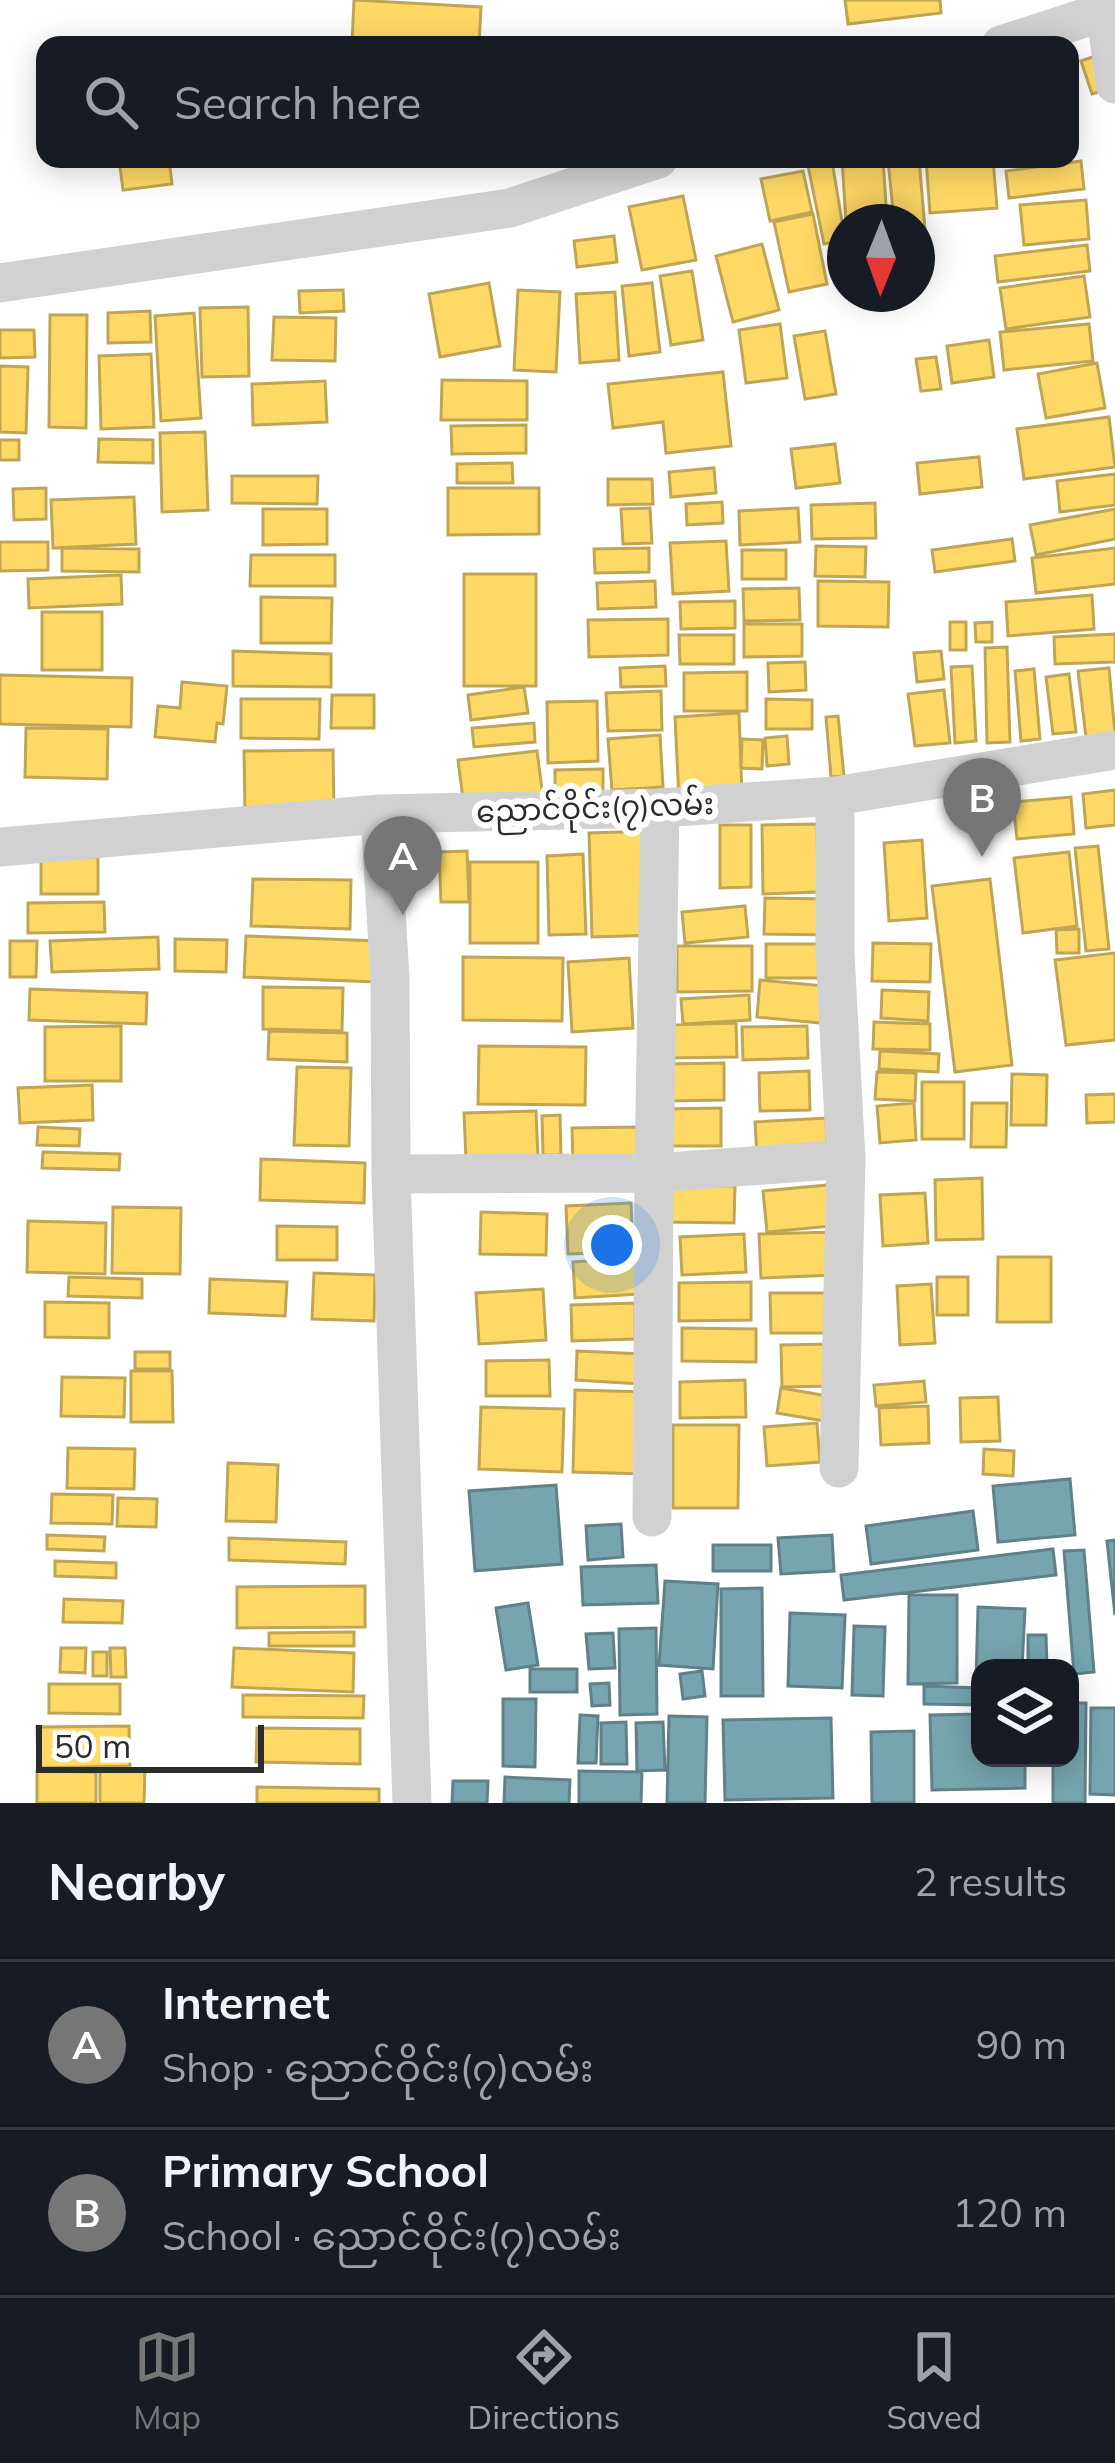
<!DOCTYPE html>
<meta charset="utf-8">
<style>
body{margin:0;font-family:Mulish,"Noto Sans Myanmar",sans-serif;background:#20242c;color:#f1f3f6}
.controls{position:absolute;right:36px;bottom:36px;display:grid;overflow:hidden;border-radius:24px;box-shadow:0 6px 30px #0003}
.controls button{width:108px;height:108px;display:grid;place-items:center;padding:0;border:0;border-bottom:3px solid #363941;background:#171b24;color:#f1f3f6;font:60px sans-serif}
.compass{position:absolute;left:827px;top:204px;width:108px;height:108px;border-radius:50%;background:#171b24;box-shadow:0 6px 30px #0003;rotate:181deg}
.scale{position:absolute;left:36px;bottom:30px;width:228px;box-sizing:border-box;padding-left:12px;border:6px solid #2c2c2c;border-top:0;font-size:33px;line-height:42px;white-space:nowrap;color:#2c2c2c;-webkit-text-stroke:9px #fff;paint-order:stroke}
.you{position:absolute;left:612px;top:1245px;width:42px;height:42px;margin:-30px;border:9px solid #fff;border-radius:50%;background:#1a73e8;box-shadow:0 0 0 18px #1a73e833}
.badge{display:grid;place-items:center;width:78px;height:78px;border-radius:50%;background:#767676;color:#fff;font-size:39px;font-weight:700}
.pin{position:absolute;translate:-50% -99px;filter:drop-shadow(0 3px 6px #0008)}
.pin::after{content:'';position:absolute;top:63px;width:42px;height:36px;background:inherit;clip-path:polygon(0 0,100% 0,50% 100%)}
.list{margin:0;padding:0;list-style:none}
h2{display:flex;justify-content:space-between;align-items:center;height:156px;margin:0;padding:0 48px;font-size:51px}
h2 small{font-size:39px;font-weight:400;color:#9ea1a6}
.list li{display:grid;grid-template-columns:78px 1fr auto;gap:36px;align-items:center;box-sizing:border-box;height:168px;padding:0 48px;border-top:3px solid #363941}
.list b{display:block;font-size:45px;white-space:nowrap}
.list p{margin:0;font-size:39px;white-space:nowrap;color:#9ea1a6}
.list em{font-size:39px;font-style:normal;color:#9ea1a6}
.icon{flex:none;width:66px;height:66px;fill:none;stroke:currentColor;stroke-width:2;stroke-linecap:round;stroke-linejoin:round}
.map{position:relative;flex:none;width:1115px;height:1803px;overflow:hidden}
.search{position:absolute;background:#171b24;box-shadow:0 6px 30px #0003;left:36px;right:36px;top:36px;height:132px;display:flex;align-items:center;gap:30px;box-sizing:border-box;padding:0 42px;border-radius:24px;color:#9ea1a6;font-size:45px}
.sheet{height:492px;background:#171b24}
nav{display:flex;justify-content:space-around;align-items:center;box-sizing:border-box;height:168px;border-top:3px solid #363941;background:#171b24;font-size:33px;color:#9ea1a6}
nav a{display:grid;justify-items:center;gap:6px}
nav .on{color:#767676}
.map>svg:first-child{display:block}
</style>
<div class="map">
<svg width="1115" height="1803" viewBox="0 0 1115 1803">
<rect width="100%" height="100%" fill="#fff"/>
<path fill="#ffd966" stroke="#c0a555" stroke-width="3" d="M354,0L481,7L479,45L352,43Z
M845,0H940L941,13L848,24Z
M1101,54L1113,88L1092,94L1081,61Z
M119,159H169L172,184L123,190Z
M502,159H546V162L503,166Z
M842,159H883L887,220L846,222Z
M888,159H919L925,229L917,230V222H894Z
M926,159H993L997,208L930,213Z
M832,161L845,240L824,244L808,166Z
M1081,161L1084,189L1009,198L1006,171Z
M803,171L812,212L770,221L761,179Z
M683,196L696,260L642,270L629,207Z
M1086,200L1089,239L1024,245L1020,205Z
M813,214L827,284L789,292L774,222Z
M614,236L617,262L577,267L574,241Z
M762,244L779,310L733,322L716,256Z
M1087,245L1090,271L998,282L995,256Z
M692,271L703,340L671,345L660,276Z
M1084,276L1090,317L1006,329L1000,288Z
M489,283L500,346L440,357L429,294Z
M652,283L660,352L629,356L622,286Z
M343,290L344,311L300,313L299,291Z
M518,290L560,292L556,372L514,370Z
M615,292L619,360L580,363L576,294Z
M248,307L249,376L202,377L200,308Z
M150,311L151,342L108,343V313Z
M194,313L201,418L161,421L155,316Z
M50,315H87L86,428L49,427Z
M274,317L336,318L335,361L272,360Z
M780,324L787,378L746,383L739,330Z
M1089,324L1093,361L1004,370L1000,332Z
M0,330H34L35,357L0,358Z
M825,331L836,394L805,399L794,336Z
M989,340L994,377L952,383L947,346Z
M151,354L154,427L101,429L99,356Z
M936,357L941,389L921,391L916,359Z
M1097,363L1105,408L1046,418L1038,374Z
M0,366L28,367L26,433L0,432Z
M723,372L731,446L666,453L663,422L613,428L608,384Z
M442,380L527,381V420H441Z
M325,381L327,422L253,425L252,384Z
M1109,417L1115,467L1024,479L1017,429Z
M526,425V453L452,454L451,426Z
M205,432L208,510L162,512L160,433Z
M99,439L153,440V463L98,462Z
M0,440H19V460H0Z
M835,444L840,483L796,488L791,449Z
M979,457L982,487L920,494L917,463Z
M512,463L513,483H457V464Z
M714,468L716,493L671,497L669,472Z
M1115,474V505L1060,512L1057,481Z
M232,476H318L317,504L232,503Z
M608,479H652L653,504L608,505Z
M46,488V519L14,520L13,489Z
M448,488H539V534L448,535Z
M134,497L136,544L53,548L51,500Z
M722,502L723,523L687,525L686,504Z
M875,503L876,538L812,539L811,505Z
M650,508L652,543L623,544L621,509Z
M798,508L800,542L740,545L739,511Z
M263,509H327V544L263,545Z
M1115,509V539L1036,555L1030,525Z
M1012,539L1015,561L935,572L932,550Z
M726,541L729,591L673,594L670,543Z
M0,542H48V570L0,571Z
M816,546L866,547L865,577L815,576Z
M62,548L139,549V572L62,571Z
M649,548V572L595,573L594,549Z
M1115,548V584L1036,593L1032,558Z
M742,550H786V579H742Z
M251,555H335V586H250Z
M464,574H536V686H464Z
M121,575L122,604L29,608L28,579Z
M655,581L656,607L598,609L597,583Z
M818,581L889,582L888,627L818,626Z
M799,588L800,620L744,621L743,589Z
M1092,595L1094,629L1008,636L1006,602Z
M261,597L332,598L331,643H261Z
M735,601V628L681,629L680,602Z
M42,612H102V670H42Z
M668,619V655L589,657L588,620Z
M950,622H966V650H950Z
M992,622V642H976L975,623Z
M744,624H802V656L744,657Z
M1115,634V662L1055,664L1054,637Z
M679,635H734V664H680Z
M1007,647L1010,742L987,743L985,648Z
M233,651L331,654V687L233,686Z
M941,651L944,679L917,682L914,653Z
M805,662L806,690L769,692L768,663Z
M665,666L666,686L621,687L620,668Z
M972,666L976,741L955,743L951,667Z
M1109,668L1115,734L1086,737L1078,671Z
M1034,669L1040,739L1021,741L1015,671Z
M747,672V711H684V673Z
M1069,674L1076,732L1053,734L1046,677Z
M0,675L132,678L131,727L0,724Z
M182,682L227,686L223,724L217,723L215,742L155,737L158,706L180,708Z
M524,687L528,713L471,720L468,695Z
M944,690L950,743L915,746L908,694Z
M661,691L662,730L608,731L606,693Z
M332,695H374V728H331Z
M241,699H320L319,739L241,738Z
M766,699L812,700V729H766Z
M597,701L598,761L548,763L547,702Z
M739,713L742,796L679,800L675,717Z
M838,716L844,776L831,777L826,717Z
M534,723L535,742L474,747L472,728Z
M26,728L108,729L107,779L25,777Z
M660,735L663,787L612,790L608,739Z
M787,736L789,764L767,766L765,738Z
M742,739L763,740L762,769L741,768Z
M333,750L334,810L245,812L244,751Z
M537,751L543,797L464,806L458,760Z
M603,769V799L555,800V770Z
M1115,790V825L1086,828L1083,794Z
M1071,797L1074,834L1017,839L1013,802Z
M817,824L818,892L763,894L762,825Z
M720,825H751V887L720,888Z
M654,831L657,935L592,937L589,833Z
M922,840L927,918L889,921L884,843Z
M1098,846L1109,949L1086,951L1075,848Z
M467,851L469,902H441L439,852Z
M1069,852L1077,926L1023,933L1014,858Z
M583,854L586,934L549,935L547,856Z
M41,857H98V894H41Z
M470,862H538V943H470Z
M253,879L351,880L350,929L251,926Z
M990,879L1012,1065L955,1072L932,886Z
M765,898L831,899V935L764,934Z
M104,902L105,932L28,933V903Z
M745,906L748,937L685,943L682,912Z
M1079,929V953H1057L1056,930Z
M246,936L379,941L377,982L244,977Z
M158,937L159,969L52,972L50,941Z
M175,939L227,940L226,972L175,971Z
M10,941H37L36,977H10Z
M873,943L931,944L930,982L872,981Z
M766,944H824V978H766Z
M677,946H752V991L677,992Z
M1115,953V1040L1066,1045L1055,960Z
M463,957L563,958L562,1021L463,1020Z
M629,958L633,1028L572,1032L568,962Z
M760,980L825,986L821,1023L757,1017Z
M263,987L343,988L342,1031L263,1029Z
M30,989L147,993L146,1024L29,1020Z
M882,990L929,992L928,1021L881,1018Z
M749,995L750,1020L683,1024L681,999Z
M874,1022L930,1024V1050L873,1049Z
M736,1023L737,1057L668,1058L667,1025Z
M121,1026V1081H45V1027Z
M807,1026L808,1058L743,1060L742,1027Z
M269,1031L347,1033V1062L268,1059Z
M479,1046L586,1047L585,1105L478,1104Z
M880,1051L939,1054L938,1072L879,1069Z
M724,1063V1100L668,1101V1064Z
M297,1067L351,1068L349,1146L294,1145Z
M809,1071L810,1110L760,1111L759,1073Z
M877,1072L916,1073L915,1101L875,1099Z
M1012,1074L1047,1075L1046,1125H1011Z
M922,1082H964V1139H922Z
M92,1085L93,1120L20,1123L18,1088Z
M1115,1094V1122L1087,1123L1086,1095Z
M914,1103L916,1140L880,1143L877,1106Z
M972,1103H1007L1006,1147H971Z
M721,1108V1146H666L665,1109Z
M536,1111L538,1158L466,1160L464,1113Z
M560,1115L561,1155H543L542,1116Z
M826,1118L827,1152L757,1156L755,1122Z
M38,1127L80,1129L79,1146L37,1145Z
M637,1127L638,1165L573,1166L572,1128Z
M43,1152L120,1154L119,1170L42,1168Z
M261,1159L365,1163L364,1203L260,1200Z
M982,1178L983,1239L936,1240L935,1180Z
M665,1185L735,1186L734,1223L665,1222Z
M828,1185L832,1226L767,1232L763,1191Z
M925,1193L928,1243L883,1246L880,1195Z
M631,1203L633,1252L568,1254L566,1206Z
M113,1207L181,1208L180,1274L112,1273Z
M481,1212L547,1214L546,1255L480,1254Z
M28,1221L106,1223L105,1274L27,1272Z
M277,1226L337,1227V1260H277Z
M834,1232L835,1275L761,1278L759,1234Z
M744,1234L746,1272L682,1275L680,1237Z
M998,1257H1051V1322H997Z
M637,1258L639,1294L575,1298L573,1262Z
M314,1273L375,1275L374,1321L312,1319Z
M69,1277L142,1279V1298L68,1296Z
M937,1277H968V1315H937Z
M210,1279L287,1282L285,1316L209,1313Z
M751,1282V1320L679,1321V1283Z
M931,1284L935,1343L900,1345L897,1286Z
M543,1289L546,1340L479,1344L476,1293Z
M770,1293H830V1333H771Z
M45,1302L109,1303V1338L45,1337Z
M635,1303V1339L572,1341L571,1305Z
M682,1328L756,1329V1362L682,1361Z
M833,1344L834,1386L782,1387L781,1345Z
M577,1351L642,1354L640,1384L576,1380Z
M135,1352H170V1369H135Z
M549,1360L550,1396H486V1361Z
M131,1371H172L173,1422H131Z
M62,1377L125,1378L124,1417L61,1416Z
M745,1380L746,1417L680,1418V1382Z
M924,1381L926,1402L876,1406L874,1385Z
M781,1388L840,1398L836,1423L777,1413Z
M575,1390L648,1392L646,1474L573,1472Z
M998,1397L1000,1441L961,1442L960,1398Z
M928,1406L929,1443L881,1445L879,1408Z
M481,1407L564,1409L562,1472L479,1469Z
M817,1423L820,1462L767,1466L764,1427Z
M673,1425H739L738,1508H673Z
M68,1448L135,1449L134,1489L67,1488Z
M984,1449L1014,1451L1013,1476L983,1474Z
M228,1463L278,1465L276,1522L226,1521Z
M52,1494L113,1495L112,1524L51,1523Z
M118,1498L157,1499L156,1527L117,1526Z
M47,1535L105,1537L104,1551L47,1549Z
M229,1538L346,1542L345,1564L229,1560Z
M55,1561L116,1563V1578L55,1576Z
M365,1586V1627L237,1628V1587Z
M64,1599L123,1601L122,1623L63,1622Z
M354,1632V1646H269V1633Z
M61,1648H86L85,1673L60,1672Z
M110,1648H125L126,1677H111Z
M234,1648L354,1653L353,1692L232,1687Z
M93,1652H107V1676H93Z
M49,1684H120V1714L49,1713Z
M243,1695L364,1696L363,1718L243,1717Z
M129,1726L130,1766L38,1768L37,1727Z
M257,1728L360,1729V1764L256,1762Z
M100,1768L145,1769L144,1803H100Z
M37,1771L96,1772V1803H37Z
M257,1787L379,1789V1803H257Z"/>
<path fill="#76a5af" stroke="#608188" stroke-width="3" d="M1070,1479L1075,1535L998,1542L993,1486Z
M556,1485L562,1564L475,1571L469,1491Z
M973,1511L978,1550L871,1564L866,1526Z
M621,1524L623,1557L588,1560L586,1526Z
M832,1535L834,1571L781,1574L778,1538Z
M1115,1540V1615L1107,1541Z
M713,1545H771V1571H713Z
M1053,1549L1056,1575L844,1600L841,1575Z
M1084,1550L1094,1672L1074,1674L1064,1551Z
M656,1565L658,1603L583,1605L581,1567Z
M665,1581L718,1584L713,1669L659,1665Z
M762,1588L763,1696H721V1589Z
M909,1595H957V1683L908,1684Z
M528,1603L538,1665L506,1670L496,1608Z
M978,1607L1025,1609L1022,1668H980V1682H976Z
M790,1613L845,1615L842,1688L788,1686Z
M854,1626L885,1627L883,1696L852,1695Z
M656,1628L657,1714L620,1715L619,1629Z
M613,1633L615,1668L589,1669L586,1634Z
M1028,1635H1046L1047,1668H1028Z
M530,1669H577V1692H530Z
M702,1671L705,1696L683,1699L680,1674Z
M609,1683L610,1705L592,1706L590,1684Z
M924,1686L980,1688V1705L924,1704Z
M503,1699H536L535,1767L503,1766Z
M1070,1703H1086L1085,1803H1053V1758H1070Z
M1091,1708H1115V1795L1090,1794Z
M980,1714V1758H1025V1788L932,1790L930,1715Z
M580,1715L598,1716L596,1763H578Z
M669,1716L707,1717L705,1803H667Z
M831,1718L833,1798L725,1800L723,1720Z
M626,1722L627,1764H601V1723Z
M663,1722L665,1770L637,1771L636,1723Z
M914,1731V1803H872L871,1732Z
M579,1771L642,1772L641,1803H579Z
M505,1777L570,1780L569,1803H504Z
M453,1781H488L487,1803H452Z"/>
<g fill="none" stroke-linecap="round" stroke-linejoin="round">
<path stroke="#d1d1d1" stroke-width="39" d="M1104,0L1115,84
M1001,45L1115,8
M0,283L510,208L658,159
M380,814L390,977L391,1174L412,1803
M0,847L380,814L660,808L835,796L1115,750
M391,1174L654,1173L846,1159L835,953V796
M839,1468L846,1159
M652,1517L654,1173L660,808"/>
</g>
<g text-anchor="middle" stroke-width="12" stroke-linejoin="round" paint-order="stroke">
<g font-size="30" fill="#2c2c2c" stroke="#fff">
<text transform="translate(595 808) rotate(-2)" y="10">ညောင်ဝိုင်း(၇)လမ်း</text>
</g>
</g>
</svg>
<div class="controls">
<button><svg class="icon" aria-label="layers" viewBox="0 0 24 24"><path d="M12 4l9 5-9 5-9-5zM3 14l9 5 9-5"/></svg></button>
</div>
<svg class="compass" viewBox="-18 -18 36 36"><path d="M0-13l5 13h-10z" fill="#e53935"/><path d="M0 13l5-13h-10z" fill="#9ea1a6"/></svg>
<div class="scale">50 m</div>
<div class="you"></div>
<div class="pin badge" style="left:403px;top:915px">A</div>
<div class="pin badge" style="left:982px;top:857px">B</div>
<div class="search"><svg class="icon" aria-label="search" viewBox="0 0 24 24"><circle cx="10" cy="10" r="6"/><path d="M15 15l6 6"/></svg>Search here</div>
</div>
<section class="sheet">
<h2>Nearby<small>2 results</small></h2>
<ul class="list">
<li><span class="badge">A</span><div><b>Internet</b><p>Shop · ညောင်ဝိုင်း(၇)လမ်း</p></div><em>90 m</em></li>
<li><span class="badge">B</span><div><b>Primary School</b><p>School · ညောင်ဝိုင်း(၇)လမ်း</p></div><em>120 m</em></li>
</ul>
</section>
<nav>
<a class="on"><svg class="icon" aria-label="map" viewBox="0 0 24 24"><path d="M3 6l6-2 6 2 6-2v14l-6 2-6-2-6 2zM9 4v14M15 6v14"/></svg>Map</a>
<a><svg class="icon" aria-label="directions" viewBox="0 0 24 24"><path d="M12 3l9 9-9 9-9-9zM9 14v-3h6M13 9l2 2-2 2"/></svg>Directions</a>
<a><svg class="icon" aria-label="saved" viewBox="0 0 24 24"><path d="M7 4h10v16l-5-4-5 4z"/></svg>Saved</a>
</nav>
